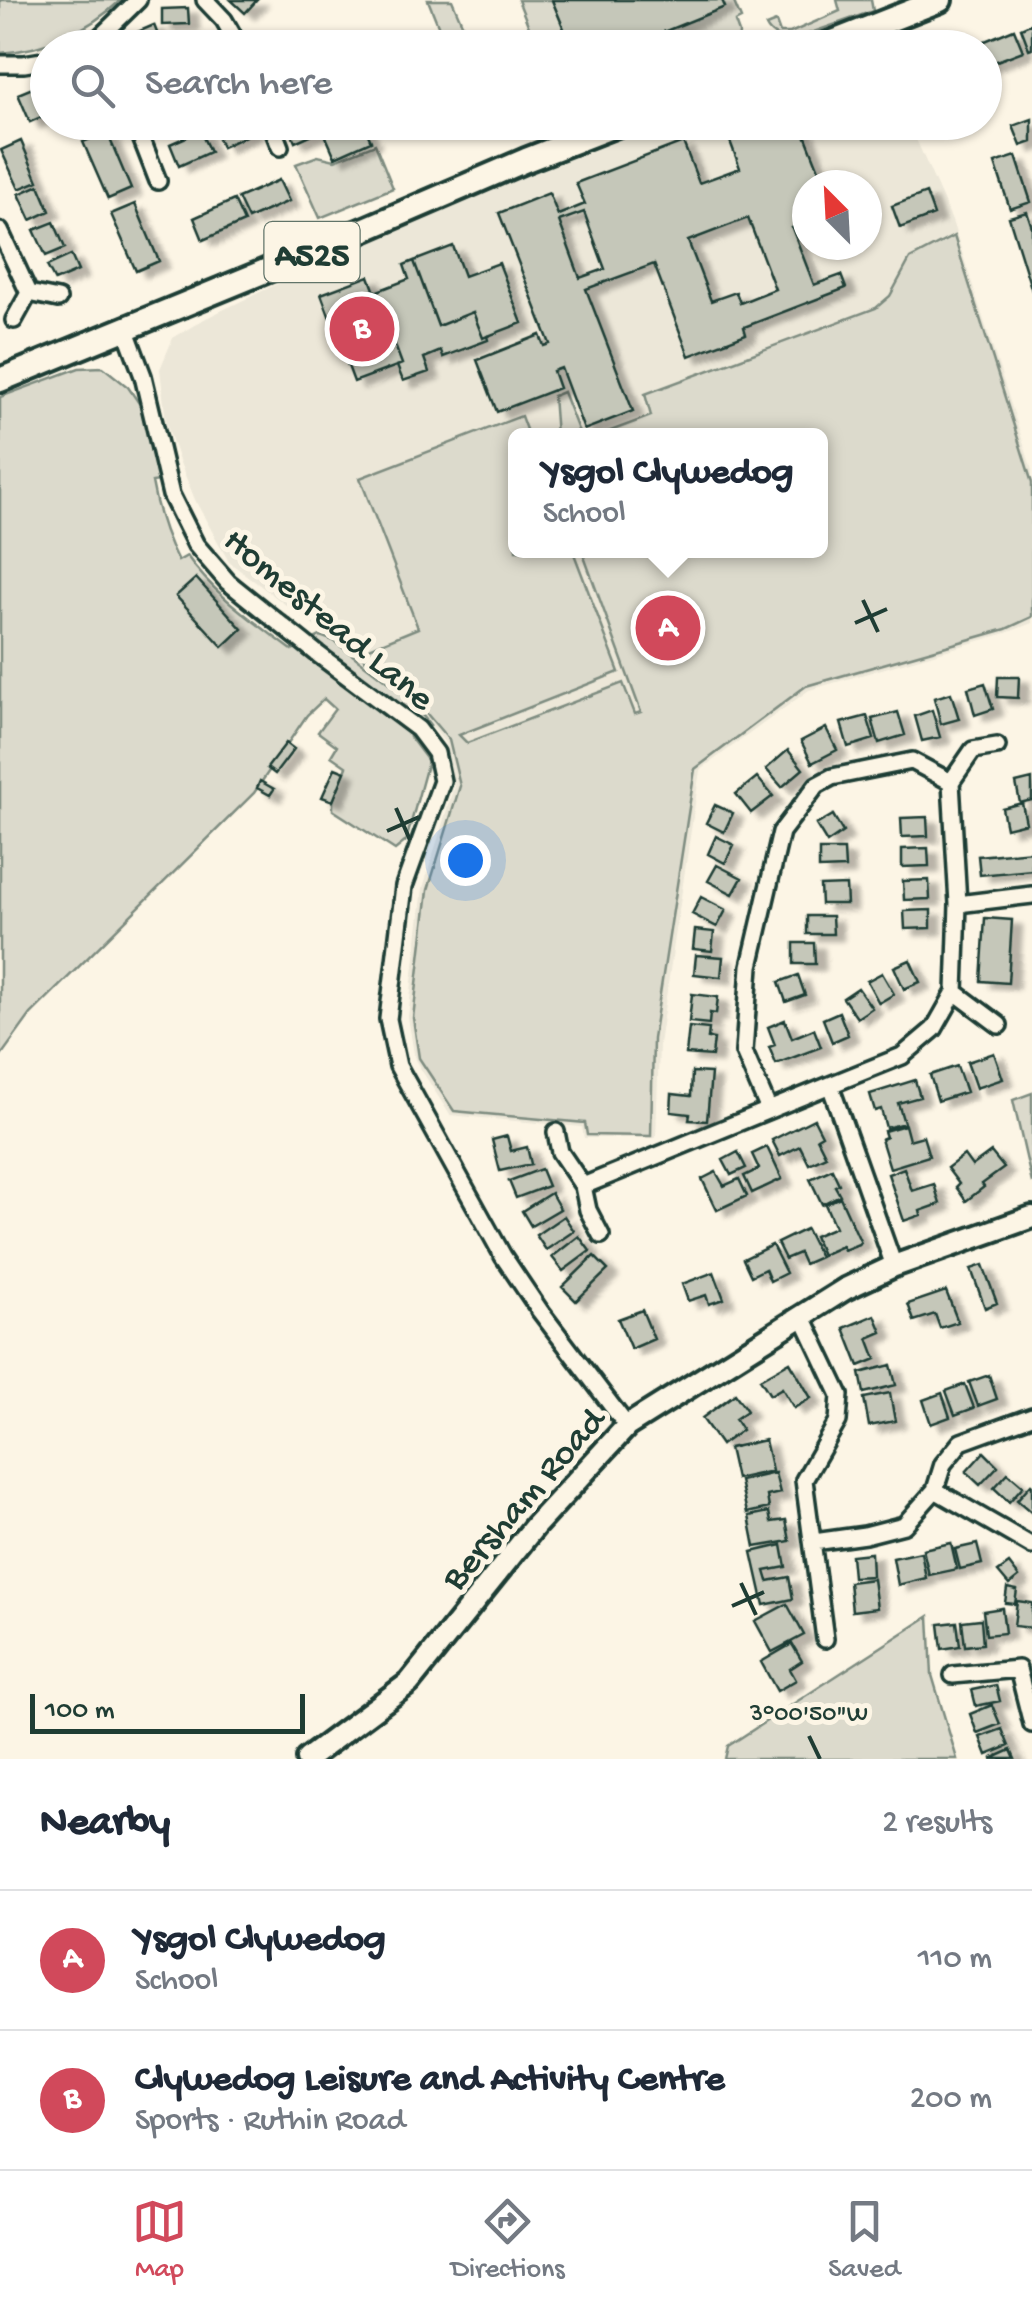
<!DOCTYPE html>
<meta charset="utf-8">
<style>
body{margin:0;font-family:"Gochi Hand",sans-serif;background:#f6f6f7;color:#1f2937}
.compass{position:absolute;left:792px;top:170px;width:90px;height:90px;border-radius:50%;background:#fff;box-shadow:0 2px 8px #0004;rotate:336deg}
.scale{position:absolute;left:30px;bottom:25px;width:275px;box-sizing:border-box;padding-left:10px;border:5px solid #1f3d34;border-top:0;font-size:28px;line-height:35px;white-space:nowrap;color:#1f3d34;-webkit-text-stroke:8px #fcf5e5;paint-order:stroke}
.you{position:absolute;left:465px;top:860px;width:35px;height:35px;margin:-25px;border:8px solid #fff;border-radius:50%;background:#1a73e8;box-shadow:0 0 0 15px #1a73e833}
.badge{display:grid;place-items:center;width:65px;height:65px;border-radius:50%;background:#d1495b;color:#fff;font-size:32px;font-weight:700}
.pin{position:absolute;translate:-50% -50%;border:5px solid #fff;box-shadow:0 2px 10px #0006}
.popup{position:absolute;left:508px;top:428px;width:320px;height:130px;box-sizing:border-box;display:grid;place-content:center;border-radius:15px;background:#fff;filter:drop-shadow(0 2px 8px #0005);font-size:32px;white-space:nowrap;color:#747a83}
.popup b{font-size:38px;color:#1f2937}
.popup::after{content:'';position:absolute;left:50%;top:100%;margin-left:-20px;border:20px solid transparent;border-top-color:#fff}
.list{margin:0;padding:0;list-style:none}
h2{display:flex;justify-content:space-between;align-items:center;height:130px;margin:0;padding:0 40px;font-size:42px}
h2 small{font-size:32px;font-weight:400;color:#747a83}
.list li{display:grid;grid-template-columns:65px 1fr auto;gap:30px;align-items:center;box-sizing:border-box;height:140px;padding:0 40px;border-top:2px solid #e0e1e3}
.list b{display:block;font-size:38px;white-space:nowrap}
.list p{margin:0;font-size:32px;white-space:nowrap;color:#747a83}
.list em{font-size:32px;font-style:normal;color:#747a83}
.icon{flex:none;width:55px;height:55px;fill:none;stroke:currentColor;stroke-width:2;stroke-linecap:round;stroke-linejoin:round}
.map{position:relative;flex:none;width:1032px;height:1759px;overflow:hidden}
.search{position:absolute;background:#fff;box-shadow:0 2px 8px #0004;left:30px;right:30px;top:30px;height:110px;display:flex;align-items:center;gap:25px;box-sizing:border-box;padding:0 35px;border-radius:55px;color:#747a83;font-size:38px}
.sheet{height:410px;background:#fff}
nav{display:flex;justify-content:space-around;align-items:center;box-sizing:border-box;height:140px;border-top:2px solid #e0e1e3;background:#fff;font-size:28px;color:#747a83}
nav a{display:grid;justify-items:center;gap:5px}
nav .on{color:#d1495b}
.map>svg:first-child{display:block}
</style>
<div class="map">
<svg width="1032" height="1759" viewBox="0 0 1032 1759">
<defs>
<filter id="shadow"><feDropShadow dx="10" dy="6" stdDeviation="2.5" flood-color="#0004"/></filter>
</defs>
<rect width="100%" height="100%" fill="#fcf5e5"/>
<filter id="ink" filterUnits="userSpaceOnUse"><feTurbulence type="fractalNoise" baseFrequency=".01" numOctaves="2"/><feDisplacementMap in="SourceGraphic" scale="20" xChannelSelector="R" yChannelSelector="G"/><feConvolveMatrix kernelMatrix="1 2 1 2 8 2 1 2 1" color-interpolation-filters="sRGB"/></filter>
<g filter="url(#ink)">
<path fill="#ece7d8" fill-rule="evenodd" d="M665,123H909L952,221L1032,470V623L1006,633L809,690L700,770L659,1044L656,1138H584L582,1127L450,1115L415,1060L408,1017L423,888L454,786L445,743L409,698L229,562L196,502L178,458L166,422L160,369L173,338L206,318L314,266L530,174ZM807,185H867V245H807ZM516,436H820V550H516Z"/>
<path fill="#dcdacc" stroke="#7e8c80" stroke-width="2.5" d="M0,0H121C88,31 45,50 0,53Z
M428,0H452L472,47H448L442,34L403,47L440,30Z
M518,0H552L568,39L544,47H537Z
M722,0H733L741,19L735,22L739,33L738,47L624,48Z
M837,0H871L873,11L791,40C780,38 771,36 766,26L776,22L780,33H790L840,11Z
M375,144L393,188L320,218L296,164L318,156L335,160Z
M954,236L1032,483V617L1006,629L806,686L695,769L653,1039L651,1136L587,1135L585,1123L454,1111L419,1058L413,1018L428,890L460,786L449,740L411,695L357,653L418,628L360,478L521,416L528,435L516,436V550L573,551L619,672L459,735L467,743L623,683L635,714L641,712L582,551L820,550V436L600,435L651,416L645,394L876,308L890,296L910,259Z
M103,367L128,387L143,409L159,481L152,482C157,511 165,536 178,561L187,556C214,595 255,622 292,650L320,636L334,641L409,698L430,725L410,737L428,761L406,841L395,850L333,810V801L347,767L331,756L337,746L318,732L335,709L324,699L307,715L254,793L31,1014L0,1057V397L79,368Z
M563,392L580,435H556L553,396Z
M1032,1093V1183L1013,1100Z
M929,1616L932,1675L957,1759H725L728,1746Z"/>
<path fill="#c5c7b9" stroke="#1f3d34" stroke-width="2.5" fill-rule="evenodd" filter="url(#shadow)" d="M231,0H257L245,13Z
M552,0H722L725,7L624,48H572Z
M188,8L189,24L162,25V9Z
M1032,23V48L1029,49L1021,28Z
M154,25L163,48H130L126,37Z
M1014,29L1023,51L984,66V48H968Z
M42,84L48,96V114L30,122L18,94Z
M1032,119V142L1021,146L1013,126Z
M219,122H247L252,133L222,147L212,125Z
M287,122H362L371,141L335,157L324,132L319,131L295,142Z
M754,122H800L825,185H807V222L792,228L814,285L841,275L846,288L744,327L746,334L689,356L654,264L586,289L633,411L584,430L561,368L553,371L559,388L497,412L477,360L540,335L544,346L550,344L499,213L549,193L558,215L585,204L576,183L683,142L699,183L740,168L727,133ZM584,212L605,269L580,278L559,221ZM748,218L775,289L740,303L736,292L711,301L688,241Z
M200,131L210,152L179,166L170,144Z
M107,132L131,189L108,199L83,142Z
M21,141L38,181L19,189L1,150Z
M1016,156L1031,202L1010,209L995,163Z
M279,180L289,201L248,219L238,198Z
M39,185L50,211L31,220L19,194Z
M926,193L934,215L900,228L892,206Z
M234,200L244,222L203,240L194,218Z
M135,204L159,261L136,271L111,214Z
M1027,212L1032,227V291L1009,217Z
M54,222L65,248L46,256L34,230Z
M453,246L464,276L499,263L522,323L483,338L473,312L438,326L414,261Z
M71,255L78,271L55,281L47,266Z
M414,261L438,326L473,312L483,338L487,336L488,340L443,357L441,351L424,358L429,372L403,381L397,366L402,364L375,292L409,279L404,265Z
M369,276L402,364L354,382L321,294Z
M196,578L242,629L223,647L176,596Z
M998,677H1019L1018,698L997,697Z
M985,683L993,709L975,715L968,688Z
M951,693L959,719L941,724L934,698Z
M932,710L940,737L922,741L915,716Z
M898,712L905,735L879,743L872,719Z
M867,716L874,739L848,747L841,723Z
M826,728L837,750L812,763L801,741Z
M286,743L294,749L275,774L267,768Z
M788,750L803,769L782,787L766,769Z
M335,768L345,772L333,801L322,797Z
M757,777L773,796L751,813L736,794Z
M1032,779V800L1020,803L1016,783Z
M260,781L274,789L270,795L257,788Z
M1022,803L1026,823L1006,828L1002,808Z
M715,805L733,813L724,832L706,823Z
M833,815L843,832L827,843L816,825Z
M927,817L928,836L902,837L901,818Z
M716,836L734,845L725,863L708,854Z
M928,848L929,866L902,867V849Z
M819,850H844L845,868L819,869Z
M1032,851V870L980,875L978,856Z
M717,865L742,878L733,894L708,881Z
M929,880L930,899L904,900L903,881Z
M846,885L847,904H821L820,886Z
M701,897L726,910L717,927L692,914Z
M931,910V928L905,929L904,911Z
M807,916H832L833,934H807Z
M985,918L1012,920L1008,983L981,981Z
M695,930L714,932L712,951L693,949Z
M794,943H814L815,964H794Z
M696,955L723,957L721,977L694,974Z
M910,960L920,982L904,989L894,967Z
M882,973L894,994L879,1003L867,981Z
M798,975L805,995L786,1002L779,982Z
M858,988L872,1008L857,1018L843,998Z
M692,994L718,997L716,1014L710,1013L709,1024L689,1022Z
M839,1012L848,1035L832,1042L823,1019Z
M785,1020L792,1038L814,1029L821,1047L776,1064L769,1047L775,1045L768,1027Z
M689,1027L709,1029L708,1038L714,1039L712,1056L686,1054Z
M994,1053L1003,1079L976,1088L967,1062Z
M957,1066L966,1092L938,1101L930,1075Z
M692,1072L711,1073L707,1121L689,1120L690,1114L671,1112L672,1094L691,1096Z
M915,1080L920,1097L898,1103L904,1123L886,1128L881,1109L875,1111L870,1094Z
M814,1119L822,1135L817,1138L826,1156L809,1164L800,1146L780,1156L772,1140Z
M905,1125L909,1140L923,1136L929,1156L890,1168L881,1139L886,1137L884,1131Z
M507,1136L511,1151L527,1147L531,1164L500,1171L492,1140Z
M767,1147L782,1179L752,1193L744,1176L759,1169L752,1154Z
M738,1152L746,1168L731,1175L723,1160Z
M991,1152L1004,1168L982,1184L984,1187L966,1201L956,1187L959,1184L947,1168L964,1155L972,1166Z
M904,1168L912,1191L934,1184L940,1204L920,1211L921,1215L904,1221L888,1174Z
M541,1169L548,1186L516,1198L509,1181Z
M832,1169L839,1184L835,1186L840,1195L822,1204L810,1179Z
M716,1172L724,1186L739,1179L747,1196L717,1210L702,1179Z
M551,1193L560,1209L531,1226L522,1211Z
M840,1197L861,1243L844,1250L842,1246L822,1255L814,1236L835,1227L825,1204Z
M564,1216L574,1231L546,1250L536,1235Z
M806,1229L820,1257L804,1264L799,1253L785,1259L777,1243Z
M579,1236L590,1251L563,1271L552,1257Z
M772,1245L786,1273L770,1281L765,1269L751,1276L743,1259Z
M594,1256L608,1270L576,1301L562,1287Z
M983,1265L997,1303L985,1308L971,1269Z
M714,1272L724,1299L709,1304L706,1295L688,1301L682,1284Z
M946,1291L958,1322L940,1328L935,1314L914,1321L908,1304Z
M642,1310L654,1339L631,1349L618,1319Z
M875,1315L882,1332L868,1338L876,1359L859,1366L844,1328Z
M790,1362L811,1398L794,1408L782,1388L770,1395L760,1379Z
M891,1365L896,1385L864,1393L860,1373Z
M989,1375L997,1399L978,1406L969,1382Z
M965,1384L974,1408L955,1415L946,1391Z
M890,1393L895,1421L869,1426L864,1398Z
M942,1393L950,1417L931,1424L923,1400Z
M735,1394L747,1411L735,1419L742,1430L721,1445L702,1418Z
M765,1440L772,1471L736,1479L729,1448Z
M984,1452L998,1466L980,1485L966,1472Z
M775,1473L780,1493L767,1496L769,1508L747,1513L740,1481Z
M1008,1473L1023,1486L1009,1502L994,1488Z
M1031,1484L1032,1485V1513L1017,1500Z
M769,1512L771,1522L786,1520L790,1541L755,1547L749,1516Z
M951,1543L957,1569L929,1575L923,1549Z
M977,1544L982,1564L960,1569L955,1549Z
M782,1545L786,1567L765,1571L768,1581L789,1577L793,1599L764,1605L752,1552Z
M921,1552L926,1578L898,1585L893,1558Z
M871,1553L872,1576L853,1577L851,1555Z
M1009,1564L1019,1577L1009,1585L998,1572Z
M873,1579L877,1608L852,1611L849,1582Z
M1007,1588L1017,1590L1015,1604L1005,1603Z
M1017,1601L1032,1603V1628L1014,1626Z
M787,1604L804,1635L772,1652L755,1621Z
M1002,1608L1005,1633L986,1635L983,1611Z
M981,1619L983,1644L965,1646L962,1621Z
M957,1622L960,1646L942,1649L939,1624Z
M792,1644L802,1661L790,1669L796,1680L777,1691L761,1662Z
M996,1685L1000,1701L976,1706L972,1690Z
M992,1705L1000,1724L977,1733L970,1714Z
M1002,1729L1009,1746L987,1755L980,1737Z
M1011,1750L1015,1759H991Z"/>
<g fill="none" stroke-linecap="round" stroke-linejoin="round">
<defs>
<path id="street" d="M205,0L224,20L240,48
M81,48L98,39L138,0
M0,64H24L48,60
M135,122L158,181
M270,122L280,147
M139,133L166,122
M0,231L29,293L14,320
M29,293L58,299
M125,328L143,376L171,495L196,545L228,582L319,655L418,729L436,753L442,781L404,886L388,1019L398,1066L503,1256L540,1311L627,1426
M951,782L973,750L997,746
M958,904L1032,895
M955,992L999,1025
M830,1085L902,1056L934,1029L955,992L958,904L951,782L912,761L832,777L817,785L781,832L750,966L744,1052L769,1110L830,1085L894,1266
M556,1132L560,1152L583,1186L588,1210L601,1235
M583,1186L769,1110
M803,1317L840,1395L838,1421L804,1480L825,1639
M935,1490L1032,1546
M814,1542L865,1535L904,1525L935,1490L943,1464L961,1442L1032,1416
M953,1675L1018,1669L1032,1724"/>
<path id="secondary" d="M307,1759L409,1683L535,1526L627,1426L845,1289L894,1266L1032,1217"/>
<path id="primary" d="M818,48L940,0
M0,380L319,249L526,160L624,122"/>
</defs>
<use href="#street" stroke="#1f3d34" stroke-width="22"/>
<use href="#secondary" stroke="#1f3d34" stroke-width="28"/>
<use href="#primary" stroke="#1f3d34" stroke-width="30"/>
<use href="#street" stroke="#fcf5e5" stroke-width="15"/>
<use href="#secondary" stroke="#fcf5e5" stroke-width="20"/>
<use href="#primary" stroke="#fcf5e5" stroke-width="22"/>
</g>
</g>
<path fill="none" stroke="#1f3d34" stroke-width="4" d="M863,600L878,632M855,623L887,609M396,808L410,840M387,831L419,817M741,1583L756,1615M732,1606L764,1592M809,1736L820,1759"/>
<g text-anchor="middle" stroke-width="10" stroke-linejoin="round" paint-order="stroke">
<rect fill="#fcf5e5" stroke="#617469" stroke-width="2.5" x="264.5" y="222" width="95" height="60" rx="8"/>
<g font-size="35" font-weight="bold" fill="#1f3d34">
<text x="312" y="264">A525</text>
</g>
<g font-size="38" fill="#1f3d34" stroke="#fcf5e5">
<text transform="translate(331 617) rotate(40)" y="13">Homestead Lane</text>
<text transform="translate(521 1497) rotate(-49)" y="13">Bersham Road</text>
</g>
</g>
<g font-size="25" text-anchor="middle" fill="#1f3d34" stroke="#fcf5e5" stroke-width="10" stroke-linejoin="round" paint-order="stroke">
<text x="809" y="1720">3°00'50"W</text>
</g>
</svg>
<svg class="compass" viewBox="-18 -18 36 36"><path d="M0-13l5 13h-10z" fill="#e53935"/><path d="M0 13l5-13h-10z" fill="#747a83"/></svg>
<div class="scale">100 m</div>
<div class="you"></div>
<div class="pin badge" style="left:668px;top:628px">A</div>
<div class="popup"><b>Ysgol Clywedog</b>School</div>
<div class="pin badge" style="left:362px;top:329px">B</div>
<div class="search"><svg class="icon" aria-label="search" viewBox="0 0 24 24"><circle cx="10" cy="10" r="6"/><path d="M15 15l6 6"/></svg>Search here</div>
</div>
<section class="sheet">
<h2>Nearby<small>2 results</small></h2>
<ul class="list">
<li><span class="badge">A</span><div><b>Ysgol Clywedog</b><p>School</p></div><em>110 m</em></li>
<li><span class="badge">B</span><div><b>Clywedog Leisure and Activity Centre</b><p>Sports · Ruthin Road</p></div><em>200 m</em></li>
</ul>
</section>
<nav>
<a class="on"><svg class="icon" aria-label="map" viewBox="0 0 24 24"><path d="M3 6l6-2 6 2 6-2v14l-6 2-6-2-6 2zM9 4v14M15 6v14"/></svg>Map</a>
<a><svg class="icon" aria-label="directions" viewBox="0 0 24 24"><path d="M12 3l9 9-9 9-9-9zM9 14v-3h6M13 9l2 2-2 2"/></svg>Directions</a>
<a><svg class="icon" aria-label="saved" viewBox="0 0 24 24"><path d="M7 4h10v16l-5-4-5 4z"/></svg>Saved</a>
</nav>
